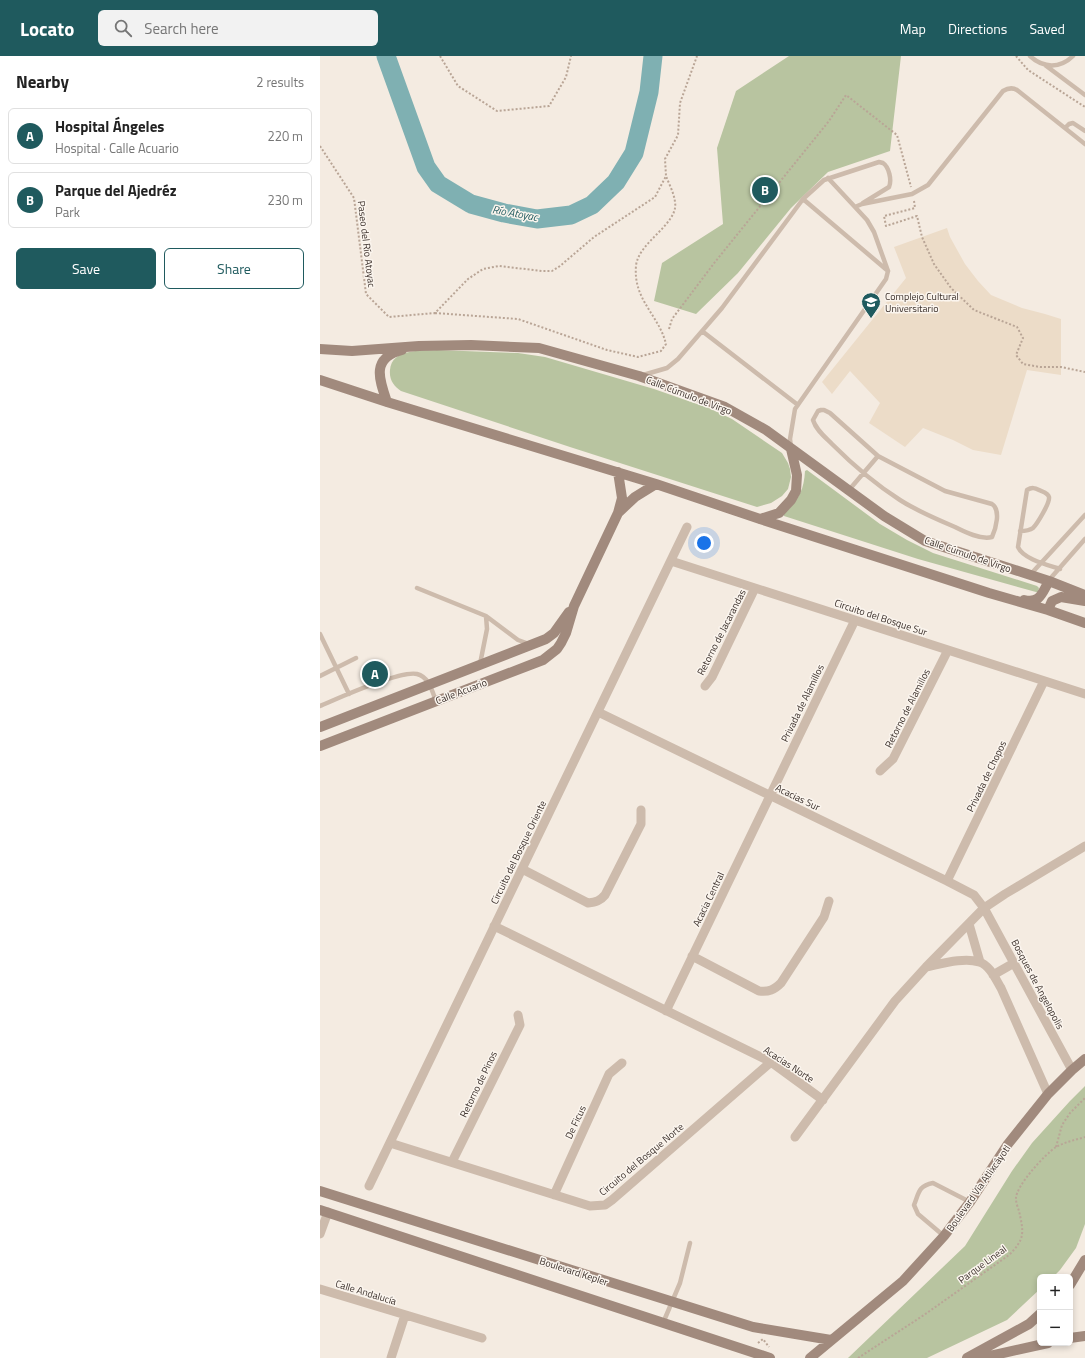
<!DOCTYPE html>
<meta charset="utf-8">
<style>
body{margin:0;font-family:"Titillium Web",sans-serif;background:#f2f2f2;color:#222}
.controls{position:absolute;right:12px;bottom:12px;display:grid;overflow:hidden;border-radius:6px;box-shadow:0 2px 6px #0003}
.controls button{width:36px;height:36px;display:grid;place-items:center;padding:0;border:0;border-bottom:1px solid #e0e0e0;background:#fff;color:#222;font:20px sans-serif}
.you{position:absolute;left:384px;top:487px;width:14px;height:14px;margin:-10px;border:3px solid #fff;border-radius:50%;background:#1a73e8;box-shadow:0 0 0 6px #1a73e833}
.badge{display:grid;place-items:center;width:26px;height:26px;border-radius:50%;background:#1f5a5e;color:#fff;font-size:13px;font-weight:700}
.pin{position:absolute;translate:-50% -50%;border:2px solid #fff;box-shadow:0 1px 4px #0006}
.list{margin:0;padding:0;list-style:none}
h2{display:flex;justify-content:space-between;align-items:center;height:52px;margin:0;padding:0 16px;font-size:17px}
h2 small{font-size:13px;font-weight:400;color:#767676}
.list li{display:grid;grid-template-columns:26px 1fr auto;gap:12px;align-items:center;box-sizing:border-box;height:56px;margin:0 8px 8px;padding:0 8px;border:1px solid #e0e0e0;border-radius:6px}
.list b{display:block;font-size:15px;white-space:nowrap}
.list p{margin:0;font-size:13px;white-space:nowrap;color:#767676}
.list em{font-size:13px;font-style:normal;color:#767676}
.actions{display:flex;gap:8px;padding:12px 16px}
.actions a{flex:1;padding:9px 0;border:1px solid #1f5a5e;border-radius:6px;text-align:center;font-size:14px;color:#1f5a5e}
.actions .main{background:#1f5a5e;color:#fff}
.icon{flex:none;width:22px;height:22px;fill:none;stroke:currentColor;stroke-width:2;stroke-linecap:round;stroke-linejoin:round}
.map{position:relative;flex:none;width:765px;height:1302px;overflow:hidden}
header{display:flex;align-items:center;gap:24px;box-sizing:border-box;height:56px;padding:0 20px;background:#1f5a5e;color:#fff}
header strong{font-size:19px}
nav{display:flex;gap:22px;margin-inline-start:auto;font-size:14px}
.search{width:280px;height:36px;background:#f2f2f2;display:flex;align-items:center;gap:10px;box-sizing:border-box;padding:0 14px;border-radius:6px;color:#767676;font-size:15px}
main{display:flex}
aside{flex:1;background:#fff}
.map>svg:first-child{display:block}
</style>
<header>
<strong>Locato</strong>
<div class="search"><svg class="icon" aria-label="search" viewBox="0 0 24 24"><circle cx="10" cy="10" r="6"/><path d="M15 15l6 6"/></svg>Search here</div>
<nav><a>Map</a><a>Directions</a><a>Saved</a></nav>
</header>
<main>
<aside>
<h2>Nearby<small>2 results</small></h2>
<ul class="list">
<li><span class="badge">A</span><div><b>Hospital Ángeles</b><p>Hospital · Calle Acuario</p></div><em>220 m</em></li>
<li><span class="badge">B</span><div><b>Parque del Ajedréz</b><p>Park</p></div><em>230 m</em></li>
</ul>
<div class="actions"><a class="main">Save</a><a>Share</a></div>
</aside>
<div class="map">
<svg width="765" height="1302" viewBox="0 0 765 1302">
<rect width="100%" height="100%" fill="#f4ebe1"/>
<path fill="#b8c4a0" d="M469,0H581L570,95L508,116L471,152L418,217L376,258L334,245L342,207L403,168L397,92L416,35Z
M117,294L198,297L225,301L334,333L391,353L412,363L462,397L468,407L470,413L471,421L468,433L462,440L451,447L437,451L250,391L81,335C74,330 69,324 70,314C72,292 101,295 117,294Z
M487,414L560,468L587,484L613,497L717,530L719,532L718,536H716L598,503L464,460V458C478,444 484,435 485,415Z
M765,1030V1168L756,1192L740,1214L733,1221H720V1233L687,1264L607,1302H528L645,1190L692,1115L712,1087L750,1045Z"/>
<path fill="#ecdcc8" d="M627,172L630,181L645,208L658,225L671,239L702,252L725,258L741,263V319L707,314L681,399L653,394L633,384L603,372L585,391L549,367L560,347L530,315L512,338L502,326L586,222L574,191Z"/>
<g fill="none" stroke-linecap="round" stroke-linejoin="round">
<path stroke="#7fb0b2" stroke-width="19" d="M66,0L106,111L118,128L151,148L184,157L217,163L251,159L272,149L296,126L314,97L329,36L333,0"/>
<path stroke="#b9a596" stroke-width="2" stroke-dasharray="2 2" stroke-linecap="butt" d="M120,0L138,30L177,55L229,50L246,21L251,0
M696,0L708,14L765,51
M0,90L34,142L46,238L69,261L115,257L148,223L163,213L179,210L222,215H232L240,210L274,181L335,141L346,120L345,103L358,79L360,47L377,0
M594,145L595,152L564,160L566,170L597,160L602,181L614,208L631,232L654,254L697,271L703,282L696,299L703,308L720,311H741L765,316
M115,257L198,263L287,294L318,301L341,295L346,288C339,259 313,244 316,210C318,186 359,168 355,146C354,137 349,128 346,120
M349,273L352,263L395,206L509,65L526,39L577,79L591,131
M736,1091L742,1069L750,1057L765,1042
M438,1287L443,1283L449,1291
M538,1302L604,1259L689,1199C705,1183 704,1177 699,1155C698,1152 696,1147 696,1143C695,1131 725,1098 736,1091C745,1086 755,1084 765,1081"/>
<path stroke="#cdbbac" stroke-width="4.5" d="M710,0C723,12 740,13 753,0
M725,9L765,39
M745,72L749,68L753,67L765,75
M508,122L535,151
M483,143L568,215
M382,275L478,349
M323,319L347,312L358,303L402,252L483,143L504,124L559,106L563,107C569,111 572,124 569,131L543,147
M501,354H504L510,357L558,400L625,435L672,448C681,454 676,472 672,481C661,484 645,476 635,471C616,463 597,455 580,444C555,428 533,409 512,388C505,381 496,374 493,364L498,355Z
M471,391L470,383L475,353L566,223L568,215L554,176L547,164L535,151L542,148L592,138L608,129L683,35C688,32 692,31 697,34L765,88
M529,434L558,400
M700,475C705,475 709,475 713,472C717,468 730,447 729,441C728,437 723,436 719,434C715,432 712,431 707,434L698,491C703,503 728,509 740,513
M710,519L765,459
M729,524L765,483
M97,532L166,560L198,584L209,588
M0,578L29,638
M160,608L167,573L166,560
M0,620L36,602
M0,650C19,642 80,614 97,618C109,621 112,635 116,645
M624,1180L598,1158L594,1149C599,1137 598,1130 613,1127L650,1146
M343,1267L360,1227L370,1187"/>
<path stroke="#cdbbac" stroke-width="9" d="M351,505L765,638
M385,630L392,621L435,532
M278,656L627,825L654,839L664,852L752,1014
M560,715L573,703L628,594
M202,813L268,847C276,846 280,845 285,839L321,768V754
M627,825L724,625
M649,868L660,906
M174,870L451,1006L503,1044
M372,900L439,935C449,936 454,934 461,927L504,861L509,845
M606,911C621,908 644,901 659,906C670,909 676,924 681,932L728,1038
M673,919L694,907
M346,955L535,564
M475,1081L575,945L606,911L664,852L685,838L765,790
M70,1087L270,1150L285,1149L292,1144L451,1006
M132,1106L200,969L198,959
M49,1130L367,471
M234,1139L289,1018L302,1007
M0,1178L8,1156
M0,1233L162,1282
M71,1302L85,1259"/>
<path stroke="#a18a7d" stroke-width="10" d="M0,293L32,295L99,290L151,289L219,292L319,320L405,351L446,374L564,460L605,485L729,525L765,539
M0,324L67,346L336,428L440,463L669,537L728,554L765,567
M67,346C59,323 51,302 82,294
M299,456L315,441L336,428
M440,463L459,457L471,444L476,435L477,419L471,393
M704,544C720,548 722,537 729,525
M728,554L732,545L741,541L765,545
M0,671L226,583L234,577L249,556
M0,690L223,604L237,593L241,587L246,577L254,550L298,457L302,442L298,416
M0,1135L433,1271L511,1284
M0,1154L450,1302
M750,1229L765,1204
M750,1282L765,1280
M490,1302L583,1225L624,1180L650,1146L688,1088L728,1038L752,1014L765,1003
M647,1302L709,1268L720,1258
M661,1302L728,1287"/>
</g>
<defs>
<symbol id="university-pin" viewBox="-11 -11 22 30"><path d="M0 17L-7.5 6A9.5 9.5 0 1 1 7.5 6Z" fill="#1f5a5e" stroke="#fbf5ee"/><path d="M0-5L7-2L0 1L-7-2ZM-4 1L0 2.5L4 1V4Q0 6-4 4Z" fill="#fff"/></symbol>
</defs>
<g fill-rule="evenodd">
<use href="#university-pin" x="540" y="235" width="22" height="30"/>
</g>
<g text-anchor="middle" stroke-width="3" stroke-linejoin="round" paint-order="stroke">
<g font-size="10" fill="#3b302b" stroke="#fbf5ee">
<text transform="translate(47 188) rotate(83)" y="4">Paseo del Río Atoyac</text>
<text transform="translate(369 339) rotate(21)" y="4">Calle Cúmulo de Virgo</text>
<text transform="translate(648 498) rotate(19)" y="4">Calle Cúmulo de Virgo</text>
<text transform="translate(561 561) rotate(18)" y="4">Circuito del Bosque Sur</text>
<text transform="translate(401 576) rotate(-63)" y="4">Retorno de Jacarandas</text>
<text transform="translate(141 635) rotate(-21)" y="4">Calle Acuario</text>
<text transform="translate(482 647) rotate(-64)" y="4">Privada de Alamillos</text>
<text transform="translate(587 652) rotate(-63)" y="4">Retorno de Alamillos</text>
<text transform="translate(666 720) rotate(-64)" y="4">Privada de Chopos</text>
<text transform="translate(478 741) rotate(26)" y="4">Acacias Sur</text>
<text transform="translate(198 796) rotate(-64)" y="4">Circuito del Bosque Oriente</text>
<text transform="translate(388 843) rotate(-64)" y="4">Acacia Central</text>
<text transform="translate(718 928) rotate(62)" y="4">Bosques de Angelopolis</text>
<text transform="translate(469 1008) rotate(33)" y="4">Acacias Norte</text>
<text transform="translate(158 1028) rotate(-64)" y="4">Retorno de Pinos</text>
<text transform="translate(255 1066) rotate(-65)" y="4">De Ficus</text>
<text transform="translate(321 1103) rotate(-40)" y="4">Circuito del Bosque Norte</text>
<text transform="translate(658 1132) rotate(-55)" y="4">Boulevard Vía Atlixcáyotl</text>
<text transform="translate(662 1208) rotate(-36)" y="4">Parque Lineal</text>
<text transform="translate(254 1215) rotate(18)" y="4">Boulevard Kepler</text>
<text transform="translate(46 1236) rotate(17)" y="4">Calle Andalucía</text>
</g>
<g font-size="10" fill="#3b302b" stroke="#fbf5ee" text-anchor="start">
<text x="565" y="244">Complejo Cultural<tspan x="565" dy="12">Universitario</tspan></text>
</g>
<g font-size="11" font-style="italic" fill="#1f5a5e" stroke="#fbf5ee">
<text transform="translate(195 157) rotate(10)" y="4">Río Atoyac</text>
</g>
</g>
</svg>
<div class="controls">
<button>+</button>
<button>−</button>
</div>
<div class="you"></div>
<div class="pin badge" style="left:55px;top:618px">A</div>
<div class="pin badge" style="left:445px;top:134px">B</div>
</div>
</main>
